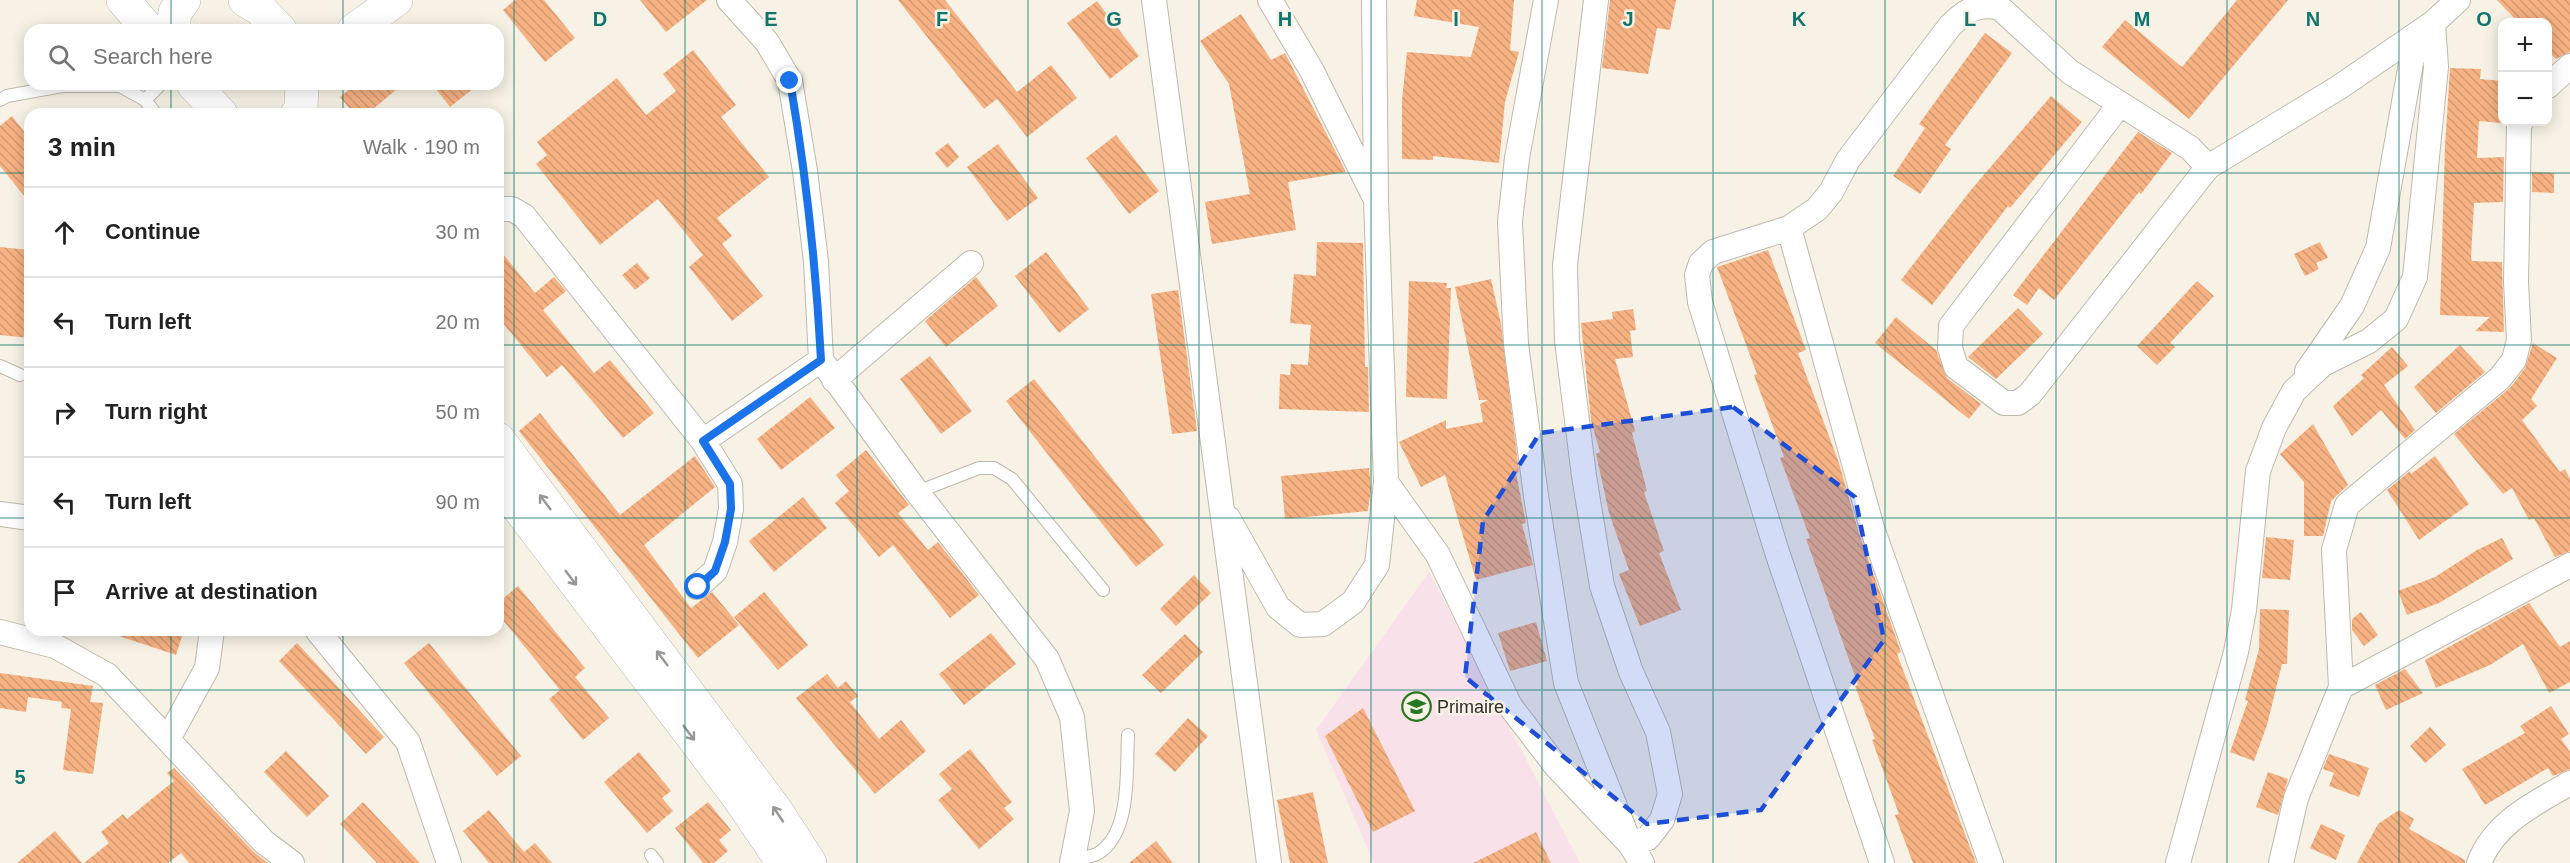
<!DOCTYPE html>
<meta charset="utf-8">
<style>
body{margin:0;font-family:Helvetica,sans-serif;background:#f2f2f2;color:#222}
.controls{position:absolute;right:18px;top:18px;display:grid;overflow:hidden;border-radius:12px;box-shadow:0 3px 15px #0003}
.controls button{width:54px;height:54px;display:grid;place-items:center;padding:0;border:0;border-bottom:2px solid #e0e0e0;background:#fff;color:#222;font:30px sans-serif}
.stop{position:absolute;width:18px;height:18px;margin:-14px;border:4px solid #1a73e8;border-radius:50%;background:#fff}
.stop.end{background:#1a73e8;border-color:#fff;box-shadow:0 2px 6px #0008}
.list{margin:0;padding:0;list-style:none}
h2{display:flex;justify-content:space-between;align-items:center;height:78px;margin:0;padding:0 24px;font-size:26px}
h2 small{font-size:20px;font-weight:400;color:#767676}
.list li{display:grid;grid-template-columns:39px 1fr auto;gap:18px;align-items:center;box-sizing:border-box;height:90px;padding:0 24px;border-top:2px solid #e0e0e0}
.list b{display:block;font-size:22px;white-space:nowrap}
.list em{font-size:20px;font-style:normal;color:#767676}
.icon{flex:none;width:33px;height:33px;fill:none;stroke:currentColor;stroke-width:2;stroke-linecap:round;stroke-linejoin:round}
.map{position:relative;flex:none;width:2570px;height:863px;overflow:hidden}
.search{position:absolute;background:#fff;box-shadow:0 3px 15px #0003;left:24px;top:24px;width:480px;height:66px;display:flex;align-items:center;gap:15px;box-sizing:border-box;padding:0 21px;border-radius:18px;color:#767676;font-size:22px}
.panel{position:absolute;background:#fff;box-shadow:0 3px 15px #0003;left:24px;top:108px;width:480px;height:528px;border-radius:18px}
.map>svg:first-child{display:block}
</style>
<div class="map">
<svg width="2570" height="863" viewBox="0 0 2570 863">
<defs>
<pattern id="building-back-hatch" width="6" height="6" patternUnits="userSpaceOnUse" patternTransform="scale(1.5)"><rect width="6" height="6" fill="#f7b283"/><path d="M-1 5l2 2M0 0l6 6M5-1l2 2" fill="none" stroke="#d49971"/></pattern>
</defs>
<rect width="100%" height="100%" fill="#f7f2e5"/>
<path fill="#f9e1ea" d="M1429,572L1580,863H1374L1316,730Z"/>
<path fill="url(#building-back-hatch)" d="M515,0H544L575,38L545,62L503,10Z
M640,0H707L666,32Z
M898,0H945L1017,92L1051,65L1077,98L1027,137L997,99L984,109Z
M1417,0H1514L1510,50L1519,52L1505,102L1499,163L1433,156V160L1402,159V100L1407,52L1471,57L1479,27L1414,16Z
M1610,0H1676L1670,30L1657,28L1648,74L1602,68Z
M2237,0H2288L2189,119L2102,47L2125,20L2182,67Z
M2497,0H2570V52L2556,59L2547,50V22H2518Z
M1097,1L1139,56L1110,79L1067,23Z
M1241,14L1271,60L1285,53L1346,172L1288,182L1296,230L1212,244L1205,202L1250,194L1229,84L1200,41Z
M1985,33L2012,53L1945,145L1951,149L1920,194L1893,176L1925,128L1919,124Z
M693,50L736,105L721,117L769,177L717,218L732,236L722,244L763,296L732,321L689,267L703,255L658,199L600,245L536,164L547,155L537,142L617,78L646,115L676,91L663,74Z
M2450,68L2481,69L2480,79L2502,81V123L2479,121L2477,158L2504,157L2503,202L2474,203L2471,257L2472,261L2502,262L2504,332L2475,331L2490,317L2440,315L2445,146Z
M356,84H403L367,114H354L340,97Z
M432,84H479L450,107Z
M2051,96L2082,122L2010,208L2008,206L1932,305L1901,280L1971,190Z
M12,116L30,139V203L0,166V126Z
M2138,132L2172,153L2141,194L2139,192L2054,300L2039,288L2027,305L2013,295Z
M1116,135L1159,191L1129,214L1086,158Z
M948,143L959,157L947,168L935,153Z
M998,144L1038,198L1007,221L967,167Z
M2532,172L2554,173V193L2532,192Z
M1317,242L1363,243L1365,367H1368L1369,412L1279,409L1280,374L1290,375L1291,364L1308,365L1311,325L1290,323L1294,274L1316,276Z
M2320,242L2328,258L2316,263L2319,269L2305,276L2294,254Z
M0,247L30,250V338L0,335Z
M498,248L535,293L554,277L566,291L543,310L594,373L610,360L654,413L623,438L562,365L547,377L498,317Z
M1768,250L1806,350L1798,353L1839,463L1859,533L1901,652L1897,654L1976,863H1913L1895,815L1899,814L1872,740L1875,739L1855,686L1858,685L1806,539L1810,538L1780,458L1784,457L1754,375L1757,374L1717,267Z
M1046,252L1089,309L1059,333L1015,276Z
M637,263L650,278L635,290L622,275Z
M976,277L998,306L946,347L925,321Z
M1491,279L1501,324L1519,472L1516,473L1526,523L1522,524L1533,565L1476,580L1445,475L1421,487L1399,442L1446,420V429L1483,422L1480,404L1488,400H1479L1455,287Z
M1409,281L1447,283L1446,288H1451L1447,399L1406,397Z
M2197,281L2214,296L2170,343L2175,347L2157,365L2137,346Z
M1178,290L1197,431L1172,434L1151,294Z
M2018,308L2043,334L1996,379L1968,357Z
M1633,309L1636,330L1630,331L1633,357L1615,359L1635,431L1632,433L1647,491L1644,492L1664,551L1659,553L1681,610L1640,626L1619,574L1629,570L1609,513L1596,454L1600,452L1591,421L1581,323L1613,319L1612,312Z
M1896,317L1936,350L1947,378L1981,404L1969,419L1875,343Z
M2533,343L2557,358L2531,399L2537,406L2522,420L2560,472L2565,469L2570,479V551L2555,557L2534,518L2529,520L2512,488L2503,494L2454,434L2511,387L2525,368Z
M2460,345L2485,372L2436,413L2414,387Z
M2392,347L2408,366L2384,385L2415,430L2405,439L2381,410L2352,436L2333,406L2364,378L2361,375Z
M930,356L972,411L941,434L900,379Z
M1034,379L1164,545L1136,567L1006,401Z
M810,397L835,428L781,470L757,439Z
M540,413L620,515L695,456L715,487L644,545L691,608L712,592L739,625L698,658L519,431Z
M2313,424L2348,485L2331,501L2323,536H2304V482L2280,454Z
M866,450L909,505L898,513L928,550L938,542L979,595L950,618L893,545L879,557L835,503L849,491L836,475Z
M2435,456L2469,504L2419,540L2387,490L2410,471L2411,474Z
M1369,468L1371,489L1368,511L1285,519L1281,476Z
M803,497L827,528L774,572L749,541Z
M2266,537L2294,540L2290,580L2262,578Z
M2502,538L2513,559L2439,603L2407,615L2398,591L2435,577L2477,550Z
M1194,575L1211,593L1176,626L1160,609Z
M518,586L585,668L575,677L609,718L583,740L549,699L560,690L498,614V603Z
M764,592L808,645L778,670L734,617Z
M2529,603L2560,647L2570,641V682L2549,693L2523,644L2490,665L2436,688L2425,660Z
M2260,609L2289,610L2287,664H2282L2267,725L2254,761L2230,752L2248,701L2245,700L2259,649Z
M2361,612L2378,635L2364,646L2352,630V619Z
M1536,622L1547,661L1510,671L1498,633Z
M110,630H184L176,655L110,633Z
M991,633L1016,664L964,705L939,674Z
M1185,634L1203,652L1161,693L1142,675Z
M297,643L384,737L366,754L279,661Z
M429,643L521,756L497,776L404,663Z
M2405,669L2423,693L2386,710L2375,685Z
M0,673L93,686L90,702L103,703L93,774L63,770L71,709L61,708L62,702L28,697L26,712L0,708Z
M827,674L838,688L846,681L858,696L850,702L879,739L901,720L926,751L875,794L796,698Z
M2551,706L2569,734L2561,739L2570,752V769L2553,776L2548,768L2485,805L2462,769L2525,733L2520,726Z
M1363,708L1415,811L1373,832L1325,736Z
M1188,718L1208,736L1175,772L1155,754Z
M2430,727L2446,745L2425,763L2410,746Z
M970,749L1012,802L1004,808L1014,819L979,849L938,800L952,789L939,774Z
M286,751L329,796L307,817L264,772Z
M639,752L671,791L662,798L673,811L647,833L604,782Z
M2329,754L2369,768L2359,797L2329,786L2334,773L2323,769Z
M174,768L254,852L268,863H189L181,853L168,863H84L109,843L101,832L123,814L127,819L174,781L167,773Z
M2268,772L2288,779L2278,815L2256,807Z
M1313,792L1328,863H1290L1277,800Z
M363,802L420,863H377L340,824Z
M708,802L731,830L719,840L728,851L714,863H703L675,828Z
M489,810L524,852L535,843L552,863H489L463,831Z
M2399,810L2414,819L2409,829L2465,860V863H2357L2378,824Z
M2321,824L2345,835L2336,860L2310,848Z
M55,831L82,863H17Z
M1536,832L1551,863H1473Z
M1156,841L1173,863H1129Z"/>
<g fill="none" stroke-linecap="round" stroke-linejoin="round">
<defs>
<path id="lane" d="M0,100L7,96L62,86H120L145,100L161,84
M145,100L156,114
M0,366L20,375
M917,492L979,468H994L1012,479L1103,590
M651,855L657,863
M1074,860C1081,858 1090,857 1097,854C1132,834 1126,770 1128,735"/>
<path id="street" d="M729,0L767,42L790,81L805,171L816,261L821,360L917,492L1047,659L1072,717L1082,811L1072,863
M1154,0L1269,863
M1270,0L1312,71L1373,194
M1374,0L1376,200L1386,482L1438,555L1510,706L1556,766L1630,844
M1546,0L1517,158L1510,222L1516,344L1536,496L1566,683L1630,844L1642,863
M1596,0L1565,265L1567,341L1584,476L1602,586L1631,672L1658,732L1670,794L1662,820L1648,838L1630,844
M2548,86L2570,66
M2120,104L1951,326L1950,348L1956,367L2004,403H2018L2030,394L2208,167L2338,88L2433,23
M498,209H512L524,216L703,441L821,360
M1789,228L1872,528L1991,863
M2307,371L2352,306L2378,248L2416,35
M834,380L971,263
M0,514L30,518
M1228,518L1278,607L1300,625L1323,624L1353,602L1377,565L1386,482
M697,587L715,571L725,542L731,509L730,484L703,441
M317,630L408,742L449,863
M0,632L55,646L107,675L264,842L292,863
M2341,687L2570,565
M168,739L207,668L212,630
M1882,863L1777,552L1700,302L1697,275L1701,263L1713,252L1789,228L1817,209L1831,192L1848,160L1950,26C1965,11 1978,2 2000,8L2070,72L2190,148L2208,167
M2178,863L2236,652L2244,610L2258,471L2274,428L2294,391L2323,364L2369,341L2396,319L2415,277L2436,67L2433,23L2458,0
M2281,863L2296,798L2341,687L2334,550L2347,505L2500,378L2514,360L2519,340L2516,282L2519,125L2521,122
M2479,863C2495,822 2534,804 2570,783"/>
<path id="secondary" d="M123,0L149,30
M245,0L260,9L280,30
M173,30L175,12L184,0
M354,30L396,0
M193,84L221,114
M297,114L301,109L302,84
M498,439L775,809L810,863
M498,481L739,798L783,863"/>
</defs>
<use href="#lane" stroke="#bfb9ad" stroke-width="14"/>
<use href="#street" stroke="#bfb9ad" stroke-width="26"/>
<use href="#secondary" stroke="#bfb9ad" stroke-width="34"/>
<use href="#lane" stroke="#fff" stroke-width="12"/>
<use href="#street" stroke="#fff" stroke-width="24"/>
<use href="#secondary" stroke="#fff" stroke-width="33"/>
</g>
<defs><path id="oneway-shaft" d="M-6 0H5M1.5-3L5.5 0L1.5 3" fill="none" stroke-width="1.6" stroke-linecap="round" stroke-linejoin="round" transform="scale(1.5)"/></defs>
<g stroke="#989794">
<use href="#oneway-shaft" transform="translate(545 502) rotate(-127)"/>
<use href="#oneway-shaft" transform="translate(571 578) rotate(53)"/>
<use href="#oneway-shaft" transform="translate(662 658) rotate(-127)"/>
<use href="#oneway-shaft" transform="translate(689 733) rotate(53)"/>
<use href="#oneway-shaft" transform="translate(778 814) rotate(-124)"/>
</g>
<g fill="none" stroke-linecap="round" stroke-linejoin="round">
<path stroke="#1a73e8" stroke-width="8" d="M698,587L715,571L725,542L731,509L730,484L703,441L821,360C816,266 806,174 790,81"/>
</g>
<path fill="#1d4ed8" fill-opacity="0.2" stroke="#1d4ed8" stroke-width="4.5" stroke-dasharray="12 8" stroke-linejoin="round" d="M1733,407L1855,497L1884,640L1761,810L1647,824L1465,677L1483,521L1540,433Z"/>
<path fill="none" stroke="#0f766e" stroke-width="1.5" stroke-opacity="0.55" d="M171,0V30M343,0V30M514,0V863M685,0V863M857,0V863M1028,0V863M1199,0V863M1371,0V863M1542,0V863M1713,0V863M1885,0V863M2056,0V863M2227,0V863M2399,0V863M171,84V114M343,84V114M0,173H30M498,173H2570M0,345H30M498,345H2570M0,518H30M498,518H2570M171,630V863M343,630V863M0,690H2570"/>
<defs>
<symbol id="school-ring" viewBox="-11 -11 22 22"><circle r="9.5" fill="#f7f2e5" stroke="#287721" stroke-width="1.5"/><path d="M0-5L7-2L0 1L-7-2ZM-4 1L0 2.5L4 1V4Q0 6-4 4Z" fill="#287721"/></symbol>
</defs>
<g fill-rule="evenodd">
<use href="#school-ring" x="1400" y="690" width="33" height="33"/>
</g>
<g text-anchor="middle" stroke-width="5" stroke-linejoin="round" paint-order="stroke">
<g font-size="18" fill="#312f2a" stroke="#f7f2e5" text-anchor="start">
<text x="1437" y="713">Primaire</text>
</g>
</g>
<g font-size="20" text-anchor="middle" font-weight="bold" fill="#0f766e" stroke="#f7f2e5" stroke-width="5" stroke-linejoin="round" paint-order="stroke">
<text x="600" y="26">D</text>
<text x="771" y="26">E</text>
<text x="942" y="26">F</text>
<text x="1114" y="26">G</text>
<text x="1285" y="26">H</text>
<text x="1456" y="26">I</text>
<text x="1628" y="26">J</text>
<text x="1799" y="26">K</text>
<text x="1970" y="26">L</text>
<text x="2142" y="26">M</text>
<text x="2313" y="26">N</text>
<text x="2484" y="26">O</text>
<text x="20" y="784">5</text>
</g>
</svg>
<div class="controls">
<button>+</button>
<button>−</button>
</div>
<div class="stop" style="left:698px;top:587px"></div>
<div class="stop end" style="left:790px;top:81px"></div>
<div class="search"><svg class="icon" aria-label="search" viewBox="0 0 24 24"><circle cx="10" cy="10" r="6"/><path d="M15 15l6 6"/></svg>Search here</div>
<section class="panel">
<h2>3 min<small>Walk · 190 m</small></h2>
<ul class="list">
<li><svg class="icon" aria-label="ahead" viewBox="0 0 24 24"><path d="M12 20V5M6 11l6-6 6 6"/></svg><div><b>Continue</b></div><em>30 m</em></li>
<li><svg class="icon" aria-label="left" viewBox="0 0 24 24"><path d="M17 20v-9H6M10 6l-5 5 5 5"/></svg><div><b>Turn left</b></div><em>20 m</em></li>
<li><svg class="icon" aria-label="right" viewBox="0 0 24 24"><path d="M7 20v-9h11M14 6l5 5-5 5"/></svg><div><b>Turn right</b></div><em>50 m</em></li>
<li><svg class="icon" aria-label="left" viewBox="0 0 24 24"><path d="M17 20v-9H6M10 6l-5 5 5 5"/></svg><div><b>Turn left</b></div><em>90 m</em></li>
<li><svg class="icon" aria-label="arrive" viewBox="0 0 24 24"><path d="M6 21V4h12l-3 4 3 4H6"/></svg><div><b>Arrive at destination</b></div></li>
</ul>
</section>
</div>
